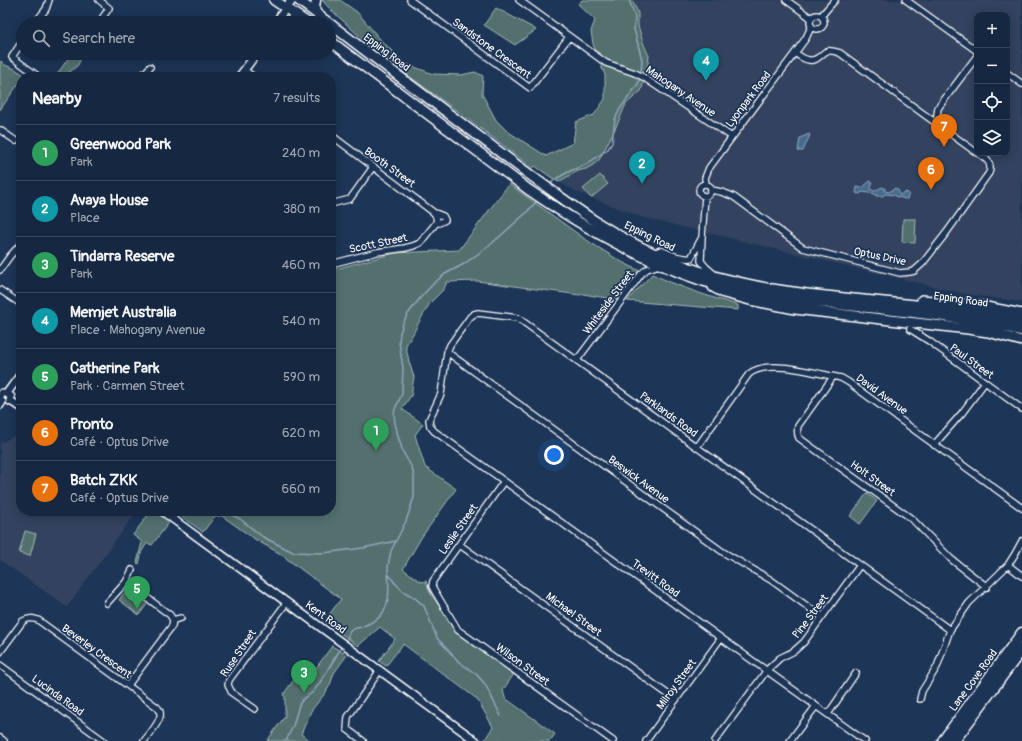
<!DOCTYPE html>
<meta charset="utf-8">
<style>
body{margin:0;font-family:Pangolin,sans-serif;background:#23344c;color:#f1f3f6}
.controls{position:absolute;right:12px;top:12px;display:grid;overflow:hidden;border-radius:8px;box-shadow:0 2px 10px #0003}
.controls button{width:36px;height:36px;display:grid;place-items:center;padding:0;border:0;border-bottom:1px solid #35445a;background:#162841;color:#f1f3f6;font:20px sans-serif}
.you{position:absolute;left:554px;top:455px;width:14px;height:14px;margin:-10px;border:3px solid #fff;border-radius:50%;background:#1a73e8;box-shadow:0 0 0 6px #1a73e833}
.badge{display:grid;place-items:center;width:26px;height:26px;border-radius:50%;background:#bca0f2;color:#fff;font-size:13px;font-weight:700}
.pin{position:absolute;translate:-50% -33px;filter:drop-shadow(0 1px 2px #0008)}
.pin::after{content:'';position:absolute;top:21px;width:14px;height:12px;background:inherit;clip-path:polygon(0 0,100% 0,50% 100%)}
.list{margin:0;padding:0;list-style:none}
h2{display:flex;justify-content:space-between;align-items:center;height:52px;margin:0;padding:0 16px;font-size:17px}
h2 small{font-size:13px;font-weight:400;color:#9ea6b1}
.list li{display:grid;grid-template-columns:26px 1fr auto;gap:12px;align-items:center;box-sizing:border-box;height:56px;padding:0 16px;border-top:1px solid #35445a}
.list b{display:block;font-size:15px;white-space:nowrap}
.list p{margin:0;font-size:13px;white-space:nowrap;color:#9ea6b1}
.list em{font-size:13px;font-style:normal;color:#9ea6b1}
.icon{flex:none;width:22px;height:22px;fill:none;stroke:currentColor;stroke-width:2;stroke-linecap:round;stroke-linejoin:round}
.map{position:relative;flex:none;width:1022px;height:741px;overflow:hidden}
.search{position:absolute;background:#162841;box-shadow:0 2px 10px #0003;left:16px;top:16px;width:320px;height:44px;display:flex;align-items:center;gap:10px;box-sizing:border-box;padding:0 14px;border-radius:22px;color:#9ea6b1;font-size:15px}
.panel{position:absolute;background:#162841;box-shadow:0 2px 10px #0003;left:16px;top:72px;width:320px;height:444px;border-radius:16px}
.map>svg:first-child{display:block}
</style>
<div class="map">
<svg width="1022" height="741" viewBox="0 0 1022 741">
<rect width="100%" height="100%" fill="#1d3557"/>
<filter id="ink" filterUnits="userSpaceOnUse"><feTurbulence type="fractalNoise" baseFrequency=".025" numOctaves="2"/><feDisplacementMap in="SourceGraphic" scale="8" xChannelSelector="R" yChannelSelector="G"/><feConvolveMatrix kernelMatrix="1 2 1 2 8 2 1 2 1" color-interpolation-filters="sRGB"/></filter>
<g filter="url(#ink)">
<path fill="#33435f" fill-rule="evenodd" d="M632,0H1022V302L965,294L641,217L579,193L558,182L578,171L586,169L616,127L626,104L641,91L649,56L644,45L638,26V13ZM977,15H1007V153H977Z
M21,433V511H137L67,607L0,560V443Z"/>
<path fill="#52706e" stroke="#a8b8b6" d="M322,0H340L357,12L380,39L404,63L433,74L461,75L475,72L483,76L482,94L496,120L507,131L546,156L573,143L576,122L594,115L605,99V75L599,61L593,44L591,31L595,20L578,4L582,0H632L638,13V26L644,45L649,56L647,71L641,91L626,104L616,127L599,160L593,165L586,169L578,171L558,182L535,166L533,168L468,119L380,55L330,9Z
M496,8L535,29L536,30L515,45L484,25Z
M72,53H83L78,65L64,77H55Z
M1,61L5,65L15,69L24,75L23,77H21V80L0,110V62Z
M600,175L608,184L591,198L583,189Z
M509,184L585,239L620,261L640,271L619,300L583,294L580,295L477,281L446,282V285L443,290L430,303L418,324L413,334L406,345V349L408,356L409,362L414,377L412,388V394L402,409L423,424L415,435L425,467L456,489L421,538L403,569L421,582L426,581L429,591L457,633L514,674L503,690L505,698L555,734L550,741H488L485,739L493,727L477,699L403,644L386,666L379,661L395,639L380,627L358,646L324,621L341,599L279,553L256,540L222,516H215L203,532L174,511H331V270L395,253L459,250Z
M903,219H916L915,243L902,242Z
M652,274C680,287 709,297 738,305V310L627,301Z
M867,493L877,501L860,524L850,516Z
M151,511H156L170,522L167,525L152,545L147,543L142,551L139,564L137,563L142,542L133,535Z
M25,531L36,534L30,556L19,553Z
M126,592L131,594L133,592L148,603L139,615L119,600L124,593Z
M332,646L347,655L334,673L330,685L326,692L311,711L301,734L311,741H267L285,716V697L283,695L303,667L316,668Z"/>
<path fill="#476c8e" stroke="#91a7bb" d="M809,134L810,135L803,151H798L800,138Z
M870,181L873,183L870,189L874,191L882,187L885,188V191L889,192L895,188L898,190L900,195L907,192L909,194L907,199H905L902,198L897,197L894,195L885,194L883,196H876L875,194L862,192L860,194L856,193L857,187L862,188Z"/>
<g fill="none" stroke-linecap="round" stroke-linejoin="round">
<path stroke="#91a7bb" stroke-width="1.5" d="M629,0L635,17L634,29L642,60L641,74
M549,186L554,180L570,171L587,164L608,149L612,143L615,119L620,109L638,84L640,77
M223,511L240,519L263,537L293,552L323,553L363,548L396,541
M389,575L395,583L403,591L415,598L424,606L437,638L459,662L476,674L485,684L501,716
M347,639C349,629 353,629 361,627C369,624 378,620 382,614C392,600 388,584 388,569C388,563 390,557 391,551L406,521L414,497V476L412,468L403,452L398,436L395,423L394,414L395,409L402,394L403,368L399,342L400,333L403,323L408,314L421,297L434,283L445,274L464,264L489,246L525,214L538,200
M286,741L293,726L299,705L303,699L312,693L319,684L341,648"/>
<defs>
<path id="minor" d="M410,0L530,88L569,37
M519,0L606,63L635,73L643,77L732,137
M786,0L811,18
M906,0L977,51
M810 22a7 7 0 1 1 14 0a7 7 0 1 1-14 0Z
M821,16L835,0
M35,23L46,9L49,0
M99,23L109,8L99,0
M23,40L12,57L39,77
M795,53C802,58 811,64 819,57C822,55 824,52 827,51C832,50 836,52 840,53L977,153
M244,70L254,77
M1007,73L1022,84
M141,77L150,67
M937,124V115L938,108L977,56
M0,130L16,141
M331,135L433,212C437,215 437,219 436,223L420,243L413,246L405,248L377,252L331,264
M699 190a6 6 0 1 1 12 0a6 6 0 1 1-12 0Z
M706,184L705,178L709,168L795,53L806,38L811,27
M711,190C720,191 726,193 734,197L803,248L900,273L910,272L914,271L922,264L947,232L989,173C993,162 985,158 978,153
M705,196L702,237L701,261L706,267L713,273
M331,204L350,199L373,167
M435,213L443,216L445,220L439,223H436
M653,253L661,250C671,255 680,259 691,258L701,239
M0,270L10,256L21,244
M0,290L21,304
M910,329L929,341L1022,409
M447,352L723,552L771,580L822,617
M577,360L642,273L647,269L659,265
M833,377L798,426C797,431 797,434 799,438L912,519L951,559L987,587
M934,445L962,413L985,382
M697,447L749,374C768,358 818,374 841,378L848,382L1022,508
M504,481L433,581L432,586L434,590L458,630L613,741
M460,545L676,700
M1008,565L1022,576
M126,582L170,615L173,620L172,626L128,685
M107,603L126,582L132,570
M173,620L181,618
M0,652L23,621C29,618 32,618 38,620L157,707C159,709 161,712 160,716C159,723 149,735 144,741
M0,665L104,741
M920,699L922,691L937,667L950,630L969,603L1008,565L1015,554L1022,541
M255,709L232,693L228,685L229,680L287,602
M828,714L856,673
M0,738L4,741
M363,741L347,729L348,717L380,670
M646,741L721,638
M715,741L767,670L780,658L794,651L804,642L860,565
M790,741L816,706
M865,741L721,638L504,481L434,431L430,426L429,420L441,394L447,352L450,345L470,317L474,314L478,313L518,318L950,630"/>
<path id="tertiary" d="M275,23L286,8
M288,23L295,14
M239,77L257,53
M7,393L21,374
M0,397L2,393H7L11,397L10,401
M10,401L21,407
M0,405L2,402
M162,511L476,741"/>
<path id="secondary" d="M316,0L315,8L317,14
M286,8L292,0"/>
<path id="primary" d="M274,0L308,23
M298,0L329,23
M329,23C385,66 441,108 497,150C530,175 563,200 598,223C634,246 676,265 718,277C738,282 759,287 779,290C860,303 943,302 1022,323
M329,40L529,190C583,227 640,260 703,281C726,288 750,293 773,297C793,301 814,302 834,304C897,311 960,316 1022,331
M713,287L724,293L750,300L795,309L968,329L988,332L1022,341
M922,300L976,305L1022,314"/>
<path id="trunk" d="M943,741L1022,633
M954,741L1022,649"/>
</defs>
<use href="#minor" stroke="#fff" stroke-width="8"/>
<use href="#tertiary" stroke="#fff" stroke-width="10"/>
<use href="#secondary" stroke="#fff" stroke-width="11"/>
<use href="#primary" stroke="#fff" stroke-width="12"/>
<use href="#trunk" stroke="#fff" stroke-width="13"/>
<use href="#minor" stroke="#1d3557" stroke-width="5.5"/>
<use href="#tertiary" stroke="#1d3557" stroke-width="7"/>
<use href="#secondary" stroke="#1d3557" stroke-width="8"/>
<use href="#primary" stroke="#1d3557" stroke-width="9"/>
<use href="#trunk" stroke="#1d3557" stroke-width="10"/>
</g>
</g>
<g text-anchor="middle" stroke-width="3.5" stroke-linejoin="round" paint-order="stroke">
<g font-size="11" fill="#fff" stroke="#1d3557">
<text transform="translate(492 48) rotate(36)" y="4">Sandstone Crescent</text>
<text transform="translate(387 52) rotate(37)" y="4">Epping Road</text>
<text transform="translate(681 91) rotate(34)" y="4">Mahogany Avenue</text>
<text transform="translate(748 99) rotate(-53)" y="4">Lyonpark Road</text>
<text transform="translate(390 167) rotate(36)" y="4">Booth Street</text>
<text transform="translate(650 236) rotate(26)" y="4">Epping Road</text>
<text transform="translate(378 243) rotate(-12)" y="4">Scott Street</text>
<text transform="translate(880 256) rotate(12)" y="4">Optus Drive</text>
<text transform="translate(961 299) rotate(8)" y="4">Epping Road</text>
<text transform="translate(608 302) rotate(-53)" y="4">Whiteside Street</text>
<text transform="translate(972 361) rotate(36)" y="4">Paul Street</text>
<text transform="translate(882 394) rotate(36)" y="4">David Avenue</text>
<text transform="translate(669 414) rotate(36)" y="4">Parklands Road</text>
<text transform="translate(873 478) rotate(36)" y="4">Holt Street</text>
<text transform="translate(639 479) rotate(36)" y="4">Beswick Avenue</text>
<text transform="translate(458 529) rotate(-55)" y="4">Leslie Street</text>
<text transform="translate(656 578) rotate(36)" y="4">Trevitt Road</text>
<text transform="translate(574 614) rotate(36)" y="4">Michael Street</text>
<text transform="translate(810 616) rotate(-53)" y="4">Pine Street</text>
<text transform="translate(326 617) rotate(36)" y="4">Kent Road</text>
<text transform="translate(97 651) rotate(36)" y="4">Beverley Crescent</text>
<text transform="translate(238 653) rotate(-56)" y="4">Ruse Street</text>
<text transform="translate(523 664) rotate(36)" y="4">Wilson Street</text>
<text transform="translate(973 680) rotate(-54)" y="4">Lane Cove Road</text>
<text transform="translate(676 684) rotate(-54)" y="4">Milroy Street</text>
<text transform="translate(58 695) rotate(36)" y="4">Lucinda Road</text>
</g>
</g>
</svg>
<div class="controls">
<button>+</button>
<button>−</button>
<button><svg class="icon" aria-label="locate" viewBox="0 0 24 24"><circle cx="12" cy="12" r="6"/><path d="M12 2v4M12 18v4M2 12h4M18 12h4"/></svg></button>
<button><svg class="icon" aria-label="layers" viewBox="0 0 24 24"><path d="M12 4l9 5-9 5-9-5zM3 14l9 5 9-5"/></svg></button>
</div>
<div class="you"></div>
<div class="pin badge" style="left:376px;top:451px;background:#2e9e5b">1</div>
<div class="pin badge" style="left:642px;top:184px;background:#0f9aa8">2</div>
<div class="pin badge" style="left:304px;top:693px;background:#2e9e5b">3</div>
<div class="pin badge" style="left:706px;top:81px;background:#0f9aa8">4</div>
<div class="pin badge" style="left:137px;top:609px;background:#2e9e5b">5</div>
<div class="pin badge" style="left:931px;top:190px;background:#e8710a">6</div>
<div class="pin badge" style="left:944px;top:147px;background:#e8710a">7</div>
<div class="search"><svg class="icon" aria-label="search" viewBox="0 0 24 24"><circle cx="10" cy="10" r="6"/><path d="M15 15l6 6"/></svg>Search here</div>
<section class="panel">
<h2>Nearby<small>7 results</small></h2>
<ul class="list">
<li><span class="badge" style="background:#2e9e5b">1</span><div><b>Greenwood Park</b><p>Park</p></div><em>240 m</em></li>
<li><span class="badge" style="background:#0f9aa8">2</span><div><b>Avaya House</b><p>Place</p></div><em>380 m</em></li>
<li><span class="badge" style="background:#2e9e5b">3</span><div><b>Tindarra Reserve</b><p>Park</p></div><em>460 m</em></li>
<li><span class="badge" style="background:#0f9aa8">4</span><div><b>Memjet Australia</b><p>Place · Mahogany Avenue</p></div><em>540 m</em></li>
<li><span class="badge" style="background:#2e9e5b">5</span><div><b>Catherine Park</b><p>Park · Carmen Street</p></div><em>590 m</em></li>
<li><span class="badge" style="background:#e8710a">6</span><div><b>Pronto</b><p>Café · Optus Drive</p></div><em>620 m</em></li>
<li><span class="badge" style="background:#e8710a">7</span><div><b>Batch ZKK</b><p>Café · Optus Drive</p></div><em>660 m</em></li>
</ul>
</section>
</div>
